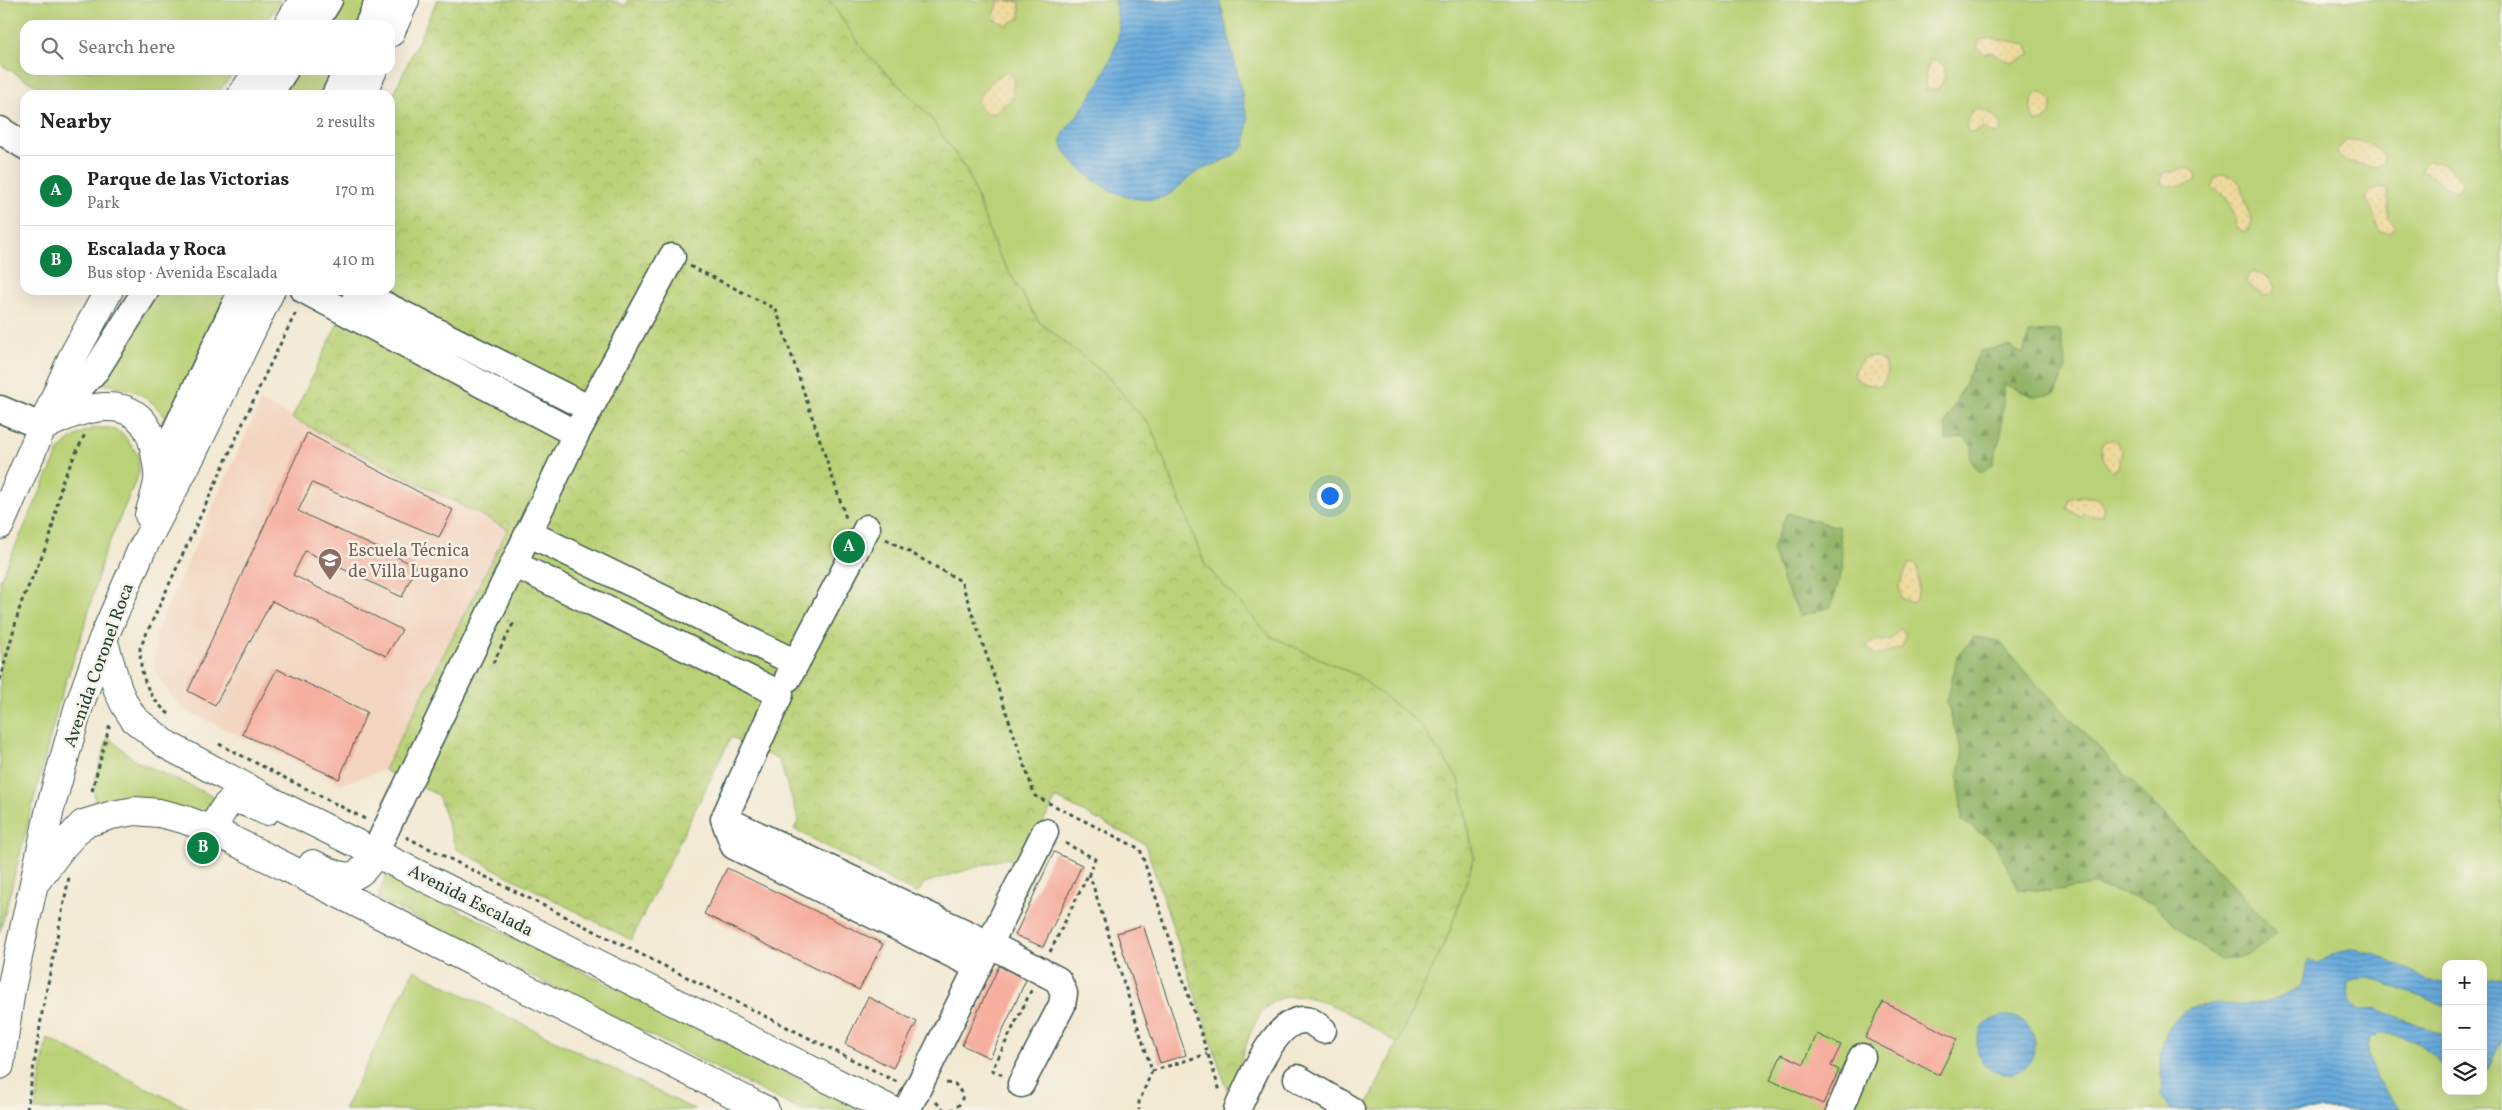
<!DOCTYPE html>
<meta charset="utf-8">
<style>
body{margin:0;font-family:Vollkorn,serif;background:#f2f2f2;color:#222}
.controls{position:absolute;right:15px;bottom:15px;display:grid;overflow:hidden;border-radius:10px;box-shadow:0 5px 20px #0002}
.controls button{width:45px;height:45px;display:grid;place-items:center;padding:0;border:0;border-bottom:1px solid #e0e0e0;background:#fff;color:#222;font:25px sans-serif}
.you{position:absolute;left:1329px;top:495px;width:18px;height:18px;margin:-12px;border:4px solid #fff;border-radius:50%;background:#1a73e8;box-shadow:0 0 0 8px #1a73e833}
.badge{display:grid;place-items:center;width:32px;height:32px;border-radius:50%;background:#0b8043;color:#fff;font-size:16px;font-weight:700}
.pin{position:absolute;translate:-50% -50%;border:2px solid #fff;box-shadow:0 1px 5px #0006}
.list{margin:0;padding:0;list-style:none}
h2{display:flex;justify-content:space-between;align-items:center;height:65px;margin:0;padding:0 20px;font-size:21px}
h2 small{font-size:16px;font-weight:400;color:#767676}
.list li{display:grid;grid-template-columns:32px 1fr auto;gap:15px;align-items:center;box-sizing:border-box;height:70px;padding:0 20px;border-top:1px solid #e0e0e0}
.list b{display:block;font-size:19px;white-space:nowrap}
.list p{margin:0;font-size:16px;white-space:nowrap;color:#767676}
.list em{font-size:16px;font-style:normal;color:#767676}
.icon{flex:none;width:28px;height:28px;fill:none;stroke:currentColor;stroke-width:2;stroke-linecap:round;stroke-linejoin:round}
.map{position:relative;flex:none;width:2502px;height:1110px;overflow:hidden}
.search{position:absolute;background:#fff;box-shadow:0 5px 20px #0002;left:20px;top:20px;width:375px;height:55px;display:flex;align-items:center;gap:12px;box-sizing:border-box;padding:0 18px;border-radius:15px;color:#767676;font-size:19px}
.panel{position:absolute;background:#fff;box-shadow:0 5px 20px #0002;left:20px;top:90px;width:375px;height:205px;border-radius:15px}
.map>svg:first-child{display:block}
</style>
<div class="map">
<svg width="2502" height="1110" viewBox="0 0 2502 1110">
<defs>
<pattern id="forest-firs" width="22" height="20" patternUnits="userSpaceOnUse" patternTransform="scale(1.25)"><rect width="22" height="20" fill="#93b468"/><path d="M5 1l3.5 6h-7zM16 11l3.5 6h-7z" fill="#779456"/></pattern>
<pattern id="sand-dots" width="8" height="8" patternUnits="userSpaceOnUse" patternTransform="scale(1.25)"><rect width="8" height="8" fill="#eeda9e"/><path d="M2 2h.1M6 6h.1" fill="none" stroke="#ccbc89" stroke-width="1.8" stroke-linecap="round"/></pattern>
<pattern id="park-crowns" width="20" height="18" patternUnits="userSpaceOnUse" patternTransform="scale(1.25)"><rect width="20" height="18" fill="#bad277"/><path d="M2 6a3 3 0 1 1 6 0M12 15a3 3 0 1 1 6 0" fill="none" stroke="#9fb568"/></pattern>
<pattern id="water-rules" width="6" height="5" patternUnits="userSpaceOnUse" patternTransform="scale(1.25)"><rect width="6" height="5" fill="#69abdd"/><path d="M0 2.5h6" fill="none" stroke="#568cb4"/></pattern>
</defs>
<rect width="100%" height="100%" fill="#f7f3e8"/>
<filter id="ink" filterUnits="userSpaceOnUse"><feTurbulence type="fractalNoise" baseFrequency=".02" numOctaves="2"/><feDisplacementMap in="SourceGraphic" scale="10" xChannelSelector="R" yChannelSelector="G"/><feConvolveMatrix kernelMatrix="1 2 1 2 8 2 1 2 1" color-interpolation-filters="sRGB"/></filter>
<filter id="wash" filterUnits="userSpaceOnUse"><feTurbulence type="fractalNoise" baseFrequency=".0096" numOctaves="4" result="noise"/><feDisplacementMap in="SourceGraphic" scale="20" xChannelSelector="R" yChannelSelector="G"/><feGaussianBlur stdDeviation="1.12" result="paint"/><feColorMatrix in="noise" values="0 0 0 0 0 0 0 0 0 0 0 0 0 0 0 0 0 1.4 0 .05"/><feComposite in="paint" operator="in"/></filter>
<g filter="url(#wash)">
<rect width="100%" height="100%" fill="#f3e9d3"/>
<path fill="#f3d4bf" d="M261,401L508,529L384,770L342,784L183,709L165,687L155,671V634Z"/>
<path fill="#bad277" stroke="#6c8856" fill-rule="evenodd" d="M0,0H280L265,25H25V70H235L216,95H51L0,64Z
M337,0H370L358,25H320Z
M829,0H2502V1110H1365L1450,931L1474,858L1459,780L1358,676L1270,636L1205,565L1151,427L1106,375L1039,322L997,252L968,173L928,114L865,52ZM2446,964H2483V1091H2446Z
M290,70H337L326,95H273Z
M151,290H234L171,425C150,395 133,386 97,384Z
M96,428H110L123,434L138,455L139,473L103,557L85,625L59,702L0,932V580L59,451C70,438 80,432 96,428Z
M108,737L136,761L217,798L207,821L152,798L95,807L94,783Z
M386,874L861,1110H800L378,899Z
M414,970L695,1110H344Z
M47,1038L191,1110H35Z"/>
<path fill="url(#forest-firs)" stroke="#59784e" d="M2060,330L2066,367L2055,394L2034,397L2004,384L2001,435L1992,465L1980,473L1970,458L1972,446L1963,437L1946,441L1945,424L1980,351L2008,346L2023,354L2029,333Z
M1787,513L1839,527L1843,567L1831,607L1799,616L1796,607L1784,585L1772,549Z
M1974,637L1999,641L2028,675L2233,885L2276,933C2257,952 2247,958 2220,960L2193,941L2152,903L2094,885L2050,891L2019,889L1993,841L1962,821L1958,776L1963,756L1947,703L1957,657Z"/>
<path fill="url(#sand-dots)" stroke="#868c69" d="M999,0L1020,2V18L1006,25L993,19Z
M1992,38L2027,44L2030,54C2012,66 2008,62 1990,52L1984,54L1977,47L1979,40Z
M1930,59L1938,60L1945,68V77L1938,90H1926C1925,79 1926,70 1930,59Z
M1008,72L1014,77L1012,99L994,114C983,113 981,111 977,101C981,90 997,74 1008,72Z
M2042,92L2052,102L2050,113L2044,121L2035,122C2029,111 2029,104 2036,93Z
M1981,109C1990,112 1996,117 2001,126L2000,133C1993,135 1989,133 1984,128L1975,132L1968,131L1966,126L1972,111Z
M2347,139C2362,141 2373,143 2384,154L2383,162L2377,168L2346,161L2338,154V150Z
M2429,160C2445,164 2454,169 2463,182L2458,193C2444,187 2435,176 2421,171L2423,165Z
M2189,168L2196,172L2197,179C2189,186 2171,189 2161,183L2162,173Z
M2223,174C2251,180 2240,199 2252,221L2249,229L2244,232L2236,226C2234,205 2229,199 2212,187L2215,177Z
M2381,187L2388,189L2389,218L2395,226L2389,233L2380,231C2374,223 2377,220 2373,212C2369,201 2363,204 2370,190Z
M2254,272C2265,275 2272,277 2275,289L2269,295L2263,296L2245,281L2249,274Z
M1873,356L1884,362L1888,372L1882,386L1864,384L1854,377L1856,368L1863,358Z
M2114,439L2122,450L2118,468L2112,471C2103,463 2102,456 2101,445L2106,441Z
M2082,496L2098,498L2104,506L2102,515L2090,516L2085,513L2080,517L2067,508L2069,499Z
M1909,563L1917,565C1918,575 1919,590 1917,599L1912,603L1901,598L1899,585Z
M1900,629L1905,632V640L1901,648L1874,655L1867,646L1871,641L1890,640Z"/>
<path fill="url(#park-crowns)" stroke="#6c8856" d="M437,0H612L625,6L628,0H829L865,52L928,114L968,173L997,252L1039,322L1106,375L1151,427L1205,565L1270,636L1358,676L1420,724L1459,780L1474,858L1450,931L1397,1043C1360,1021 1286,962 1255,1023C1244,1045 1238,1071 1229,1095L1145,844L1056,798L1021,864L1006,858L924,883L917,894L794,829L799,820L779,760L731,737L631,940L456,849L438,795L417,785L405,810L384,800L396,776L384,770L508,529L292,418L354,290H390V102Z"/>
<path fill="url(#water-rules)" stroke="#447488" d="M1114,0H1220L1248,120L1245,146C1231,160 1216,163 1199,171C1187,177 1178,191 1166,196C1139,207 1105,191 1085,173C1077,166 1064,154 1062,144C1060,135 1068,127 1073,121C1091,97 1108,71 1117,41C1121,28 1117,13 1114,0Z
M2353,949C2386,952 2412,980 2446,983V1006L2369,978L2357,979L2348,983C2347,995 2349,1004 2359,1011L2375,1008L2446,1036V1073C2436,1049 2394,1024 2370,1038C2362,1066 2385,1089 2400,1110H2171L2161,1096C2163,1078 2157,1060 2163,1042C2179,992 2219,1008 2259,1003C2273,1001 2289,992 2302,986L2308,960L2318,963L2336,953Z
M2500,977L2502,979V1041L2483,1077V979Z
M1977 1045a29 29 0 1 1 58 0a29 29 0 1 1-58 0Z"/>
<g id="blocks">
<path fill="#f6ae9f" d="M307,433L453,510L439,537L312,483L298,511L416,566L402,597L305,551L293,575L402,630L386,656L272,601L215,705L188,691Z
M277,669L367,712L339,779L242,734Z
M1054,852L1082,865L1043,947L1015,935Z
M727,868L883,944L859,990L704,914Z
M1143,925L1186,1055L1160,1063L1117,933Z
M999,966L1026,980L990,1058L962,1045Z
M868,997L917,1022L893,1068L845,1044Z
M1883,1002L1957,1039L1939,1075L1865,1038Z
M1817,1034L1841,1045L1831,1066L1839,1070L1823,1104L1770,1080L1782,1054L1804,1064Z"/>
</g>
</g>
<g filter="url(#ink)">
<use href="#blocks" fill-opacity="0" stroke="#3f574c" stroke-width="1"/>
<g fill="none" stroke-linecap="round" stroke-linejoin="round">
<defs>
<path id="minor" d="M314,25L329,0
M368,25L379,0
M269,95L285,70
M335,95L347,70
M0,130L25,146
M304,290L576,434
M355,290L590,409
M0,409L43,427L96,370L146,290
M158,468L242,290
M528,533L796,663
M514,564L780,694L724,819L989,944L1058,980L1064,993L1062,1005L1021,1084
M788,678L867,528
M724,819L734,846L978,967
M375,852L576,434L672,257
M1297,1078L1351,1110
M907,1110L1045,832
M1237,1110C1248,1087 1276,1011 1310,1021C1314,1023 1319,1027 1323,1030
M1840,1110L1862,1057"/>
<path id="major" d="M288,25L303,0
M390,33L405,0
M242,95L258,70
M361,95L373,70
M43,427C81,407 141,387 154,447C156,458 159,469 158,481C156,493 152,504 149,515
M0,525L72,358L109,290
M103,639L118,690L125,705L134,719L167,745L279,805L891,1110
M212,830C230,796 230,794 266,811
M313,864C343,879 358,886 375,852
M34,884L62,847L83,824L112,815L135,811L159,813L183,819L212,830L304,876L765,1110
M0,1065L11,989L50,809L78,709L103,639L141,551L193,452L271,290"/>
</defs>
<use href="#minor" stroke="#3f574c" stroke-width="29"/>
<use href="#major" stroke="#3f574c" stroke-width="30"/>
<path stroke="#3f574c" stroke-width="3" stroke-dasharray="4 4" stroke-linecap="butt" d="M690,266L776,309L846,518
M886,539L961,581L1035,796L1140,849L1220,1091
M493,663L513,624L509,621
M0,680L21,603L50,538L62,482L85,434
M169,714C147,696 140,676 140,648L265,375L297,310
M219,744L367,820
M92,791L110,724
M406,837L897,1082
M1065,843L1095,859L1089,873
M1050,952L1089,873L1152,1071L1139,1102V1110
M1152,1071L1207,1054
M1002,1075L992,1070L1032,989
M946,1083L955,1084L963,1095C961,1103 959,1107 951,1110
M936,1102L943,1109L949,1110
M27,1110L42,1013L69,877"/>
<use href="#minor" stroke="#fff" stroke-width="26"/>
<use href="#major" stroke="#fff" stroke-width="28"/>
</g>
</g>
<defs>
<symbol id="school-pin" viewBox="-11 -11 22 30"><path d="M0 17L-7.5 6A9.5 9.5 0 1 1 7.5 6Z" fill="#8d6e63" stroke="#f7f3e8"/><path d="M0-5L7-2L0 1L-7-2ZM-4 1L0 2.5L4 1V4Q0 6-4 4Z" fill="#fff"/></symbol>
</defs>
<g fill-rule="evenodd">
<use href="#school-pin" x="316" y="546" width="28" height="38"/>
</g>
<g text-anchor="middle" stroke-width="5" stroke-linejoin="round" paint-order="stroke">
<g font-size="18" fill="#785e54" stroke="#f7f3e8" text-anchor="start">
<text x="348" y="556">Escuela Técnica<tspan x="348" dy="21">de Villa Lugano</tspan></text>
</g>
<g font-size="18" fill="#1f3d34" stroke="#f7f3e8">
<text transform="translate(98 665) rotate(-70)" y="6">Avenida Coronel Roca</text>
<text transform="translate(471 900) rotate(27)" y="6">Avenida Escalada</text>
</g>
</g>
</svg>
<div class="controls">
<button>+</button>
<button>−</button>
<button><svg class="icon" aria-label="layers" viewBox="0 0 24 24"><path d="M12 4l9 5-9 5-9-5zM3 14l9 5 9-5"/></svg></button>
</div>
<div class="you"></div>
<div class="pin badge" style="left:849px;top:547px">A</div>
<div class="pin badge" style="left:203px;top:848px">B</div>
<div class="search"><svg class="icon" aria-label="search" viewBox="0 0 24 24"><circle cx="10" cy="10" r="6"/><path d="M15 15l6 6"/></svg>Search here</div>
<section class="panel">
<h2>Nearby<small>2 results</small></h2>
<ul class="list">
<li><span class="badge">A</span><div><b>Parque de las Victorias</b><p>Park</p></div><em>170 m</em></li>
<li><span class="badge">B</span><div><b>Escalada y Roca</b><p>Bus stop · Avenida Escalada</p></div><em>410 m</em></li>
</ul>
</section>
</div>
